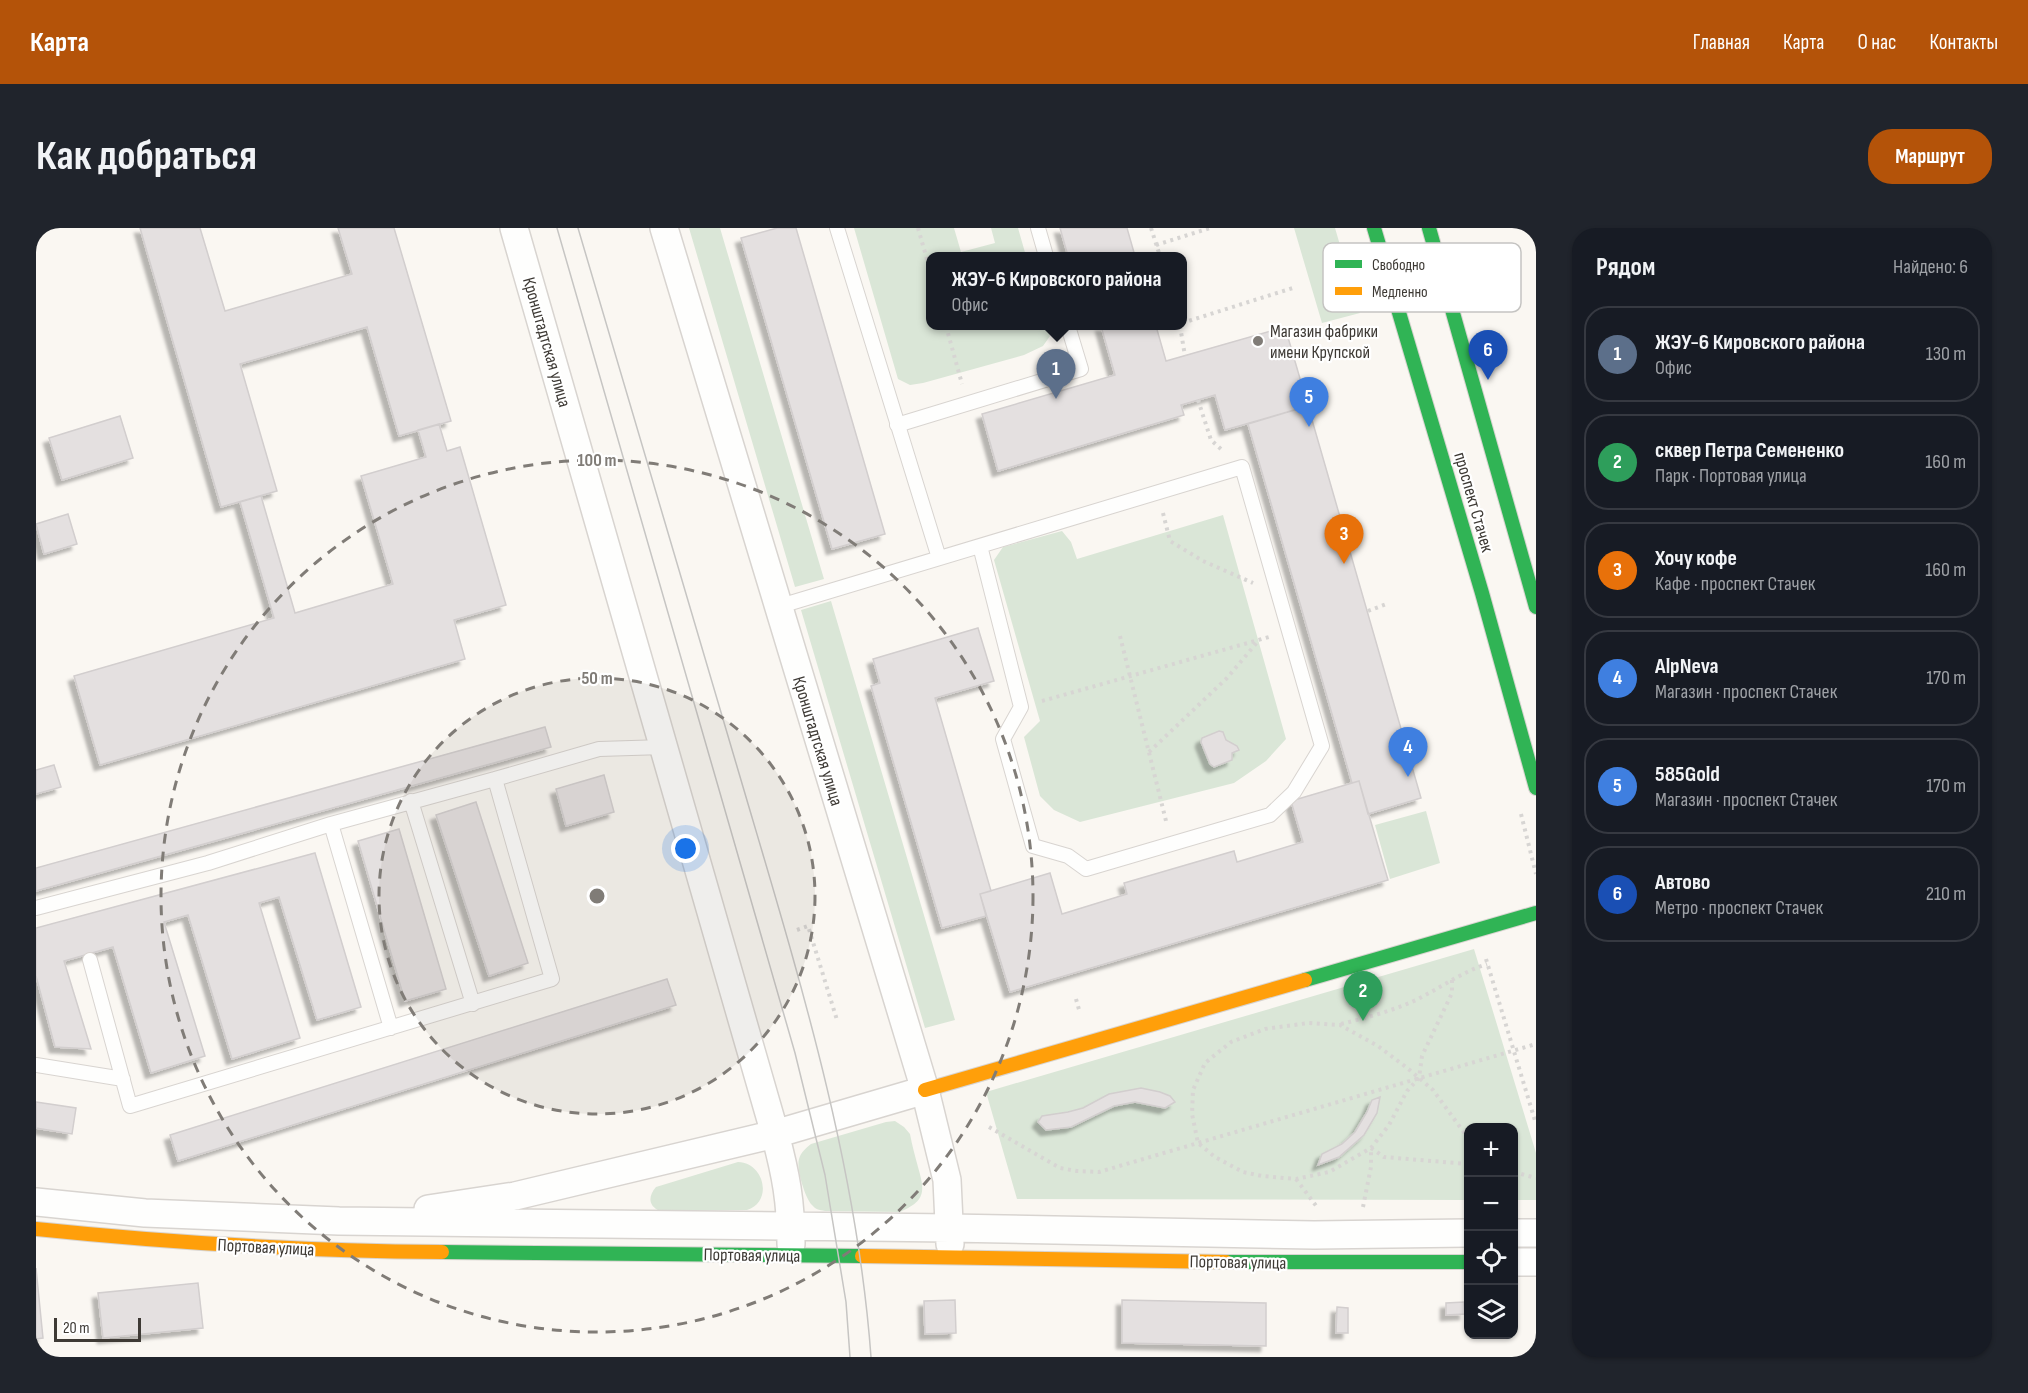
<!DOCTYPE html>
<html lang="ru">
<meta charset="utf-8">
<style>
body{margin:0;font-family:"Sofia Sans Condensed",sans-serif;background:#20242c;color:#f1f3f6}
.controls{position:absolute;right:18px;bottom:18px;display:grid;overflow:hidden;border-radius:12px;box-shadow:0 2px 4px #0004}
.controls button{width:54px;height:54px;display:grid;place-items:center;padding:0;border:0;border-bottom:2px solid #363941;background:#171b24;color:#f1f3f6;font:30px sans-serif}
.scale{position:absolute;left:18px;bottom:15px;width:87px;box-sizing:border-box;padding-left:6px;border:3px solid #3e3a35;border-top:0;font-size:16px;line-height:21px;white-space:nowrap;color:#3e3a35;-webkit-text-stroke:4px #fff;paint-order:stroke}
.you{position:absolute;left:650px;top:621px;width:21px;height:21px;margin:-15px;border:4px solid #fff;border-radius:50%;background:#1a73e8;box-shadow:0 0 0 9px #1a73e833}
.badge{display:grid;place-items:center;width:39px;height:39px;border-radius:50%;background:#b45309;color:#fff;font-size:20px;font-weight:700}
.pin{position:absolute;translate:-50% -50px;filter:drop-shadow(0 2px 3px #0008)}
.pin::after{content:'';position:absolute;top:32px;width:21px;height:18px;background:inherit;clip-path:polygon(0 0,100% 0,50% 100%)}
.popup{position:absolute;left:890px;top:24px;width:261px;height:78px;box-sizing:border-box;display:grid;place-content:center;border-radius:12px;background:#171b24;filter:drop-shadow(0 2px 4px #0005);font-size:20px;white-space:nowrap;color:#9ea1a6}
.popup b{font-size:22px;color:#f1f3f6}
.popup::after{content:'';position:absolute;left:50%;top:100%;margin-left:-12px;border:12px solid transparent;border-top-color:#171b24}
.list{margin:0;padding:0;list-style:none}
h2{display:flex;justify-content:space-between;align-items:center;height:78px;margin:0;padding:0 24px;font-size:26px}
h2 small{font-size:20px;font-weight:400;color:#9ea1a6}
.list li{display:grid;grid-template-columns:39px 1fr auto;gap:18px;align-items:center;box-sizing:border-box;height:96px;margin:0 12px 12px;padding:0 12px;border:2px solid #363941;border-radius:24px}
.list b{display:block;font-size:22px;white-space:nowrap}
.list p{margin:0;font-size:20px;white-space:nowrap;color:#9ea1a6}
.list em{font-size:20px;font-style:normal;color:#9ea1a6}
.icon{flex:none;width:33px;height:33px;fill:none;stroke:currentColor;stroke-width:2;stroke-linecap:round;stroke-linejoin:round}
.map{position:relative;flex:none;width:1500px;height:1129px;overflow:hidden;border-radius:24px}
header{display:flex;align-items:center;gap:36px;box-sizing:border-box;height:84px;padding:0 30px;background:#b45309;color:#fff}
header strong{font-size:28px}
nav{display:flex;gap:33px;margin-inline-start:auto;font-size:21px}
.intro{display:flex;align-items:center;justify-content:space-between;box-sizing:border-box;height:144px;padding:0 36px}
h1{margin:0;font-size:42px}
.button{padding:15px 27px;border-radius:24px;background:#b45309;color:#fff;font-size:21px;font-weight:700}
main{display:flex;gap:36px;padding:0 36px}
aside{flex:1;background:#171b24;border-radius:24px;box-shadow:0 2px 4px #0004}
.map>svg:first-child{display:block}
</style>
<header>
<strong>Карта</strong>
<nav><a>Главная</a><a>Карта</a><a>О нас</a><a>Контакты</a></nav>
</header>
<div class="intro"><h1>Как добраться</h1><a class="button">Маршрут</a></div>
<main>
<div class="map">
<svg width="1500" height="1129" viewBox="0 0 1500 1129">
<defs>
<filter id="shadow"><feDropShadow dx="-5.5" dy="5.5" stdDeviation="1.5" flood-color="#0004"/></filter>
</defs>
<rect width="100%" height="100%" fill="#faf7f2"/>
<path fill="#dae6d7" d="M653,0H684L788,351L759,359Z
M818,0H918L925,24L959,15L955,0H982L990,28H894V98H1011L1014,108L1007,118L988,127L887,155L874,157L862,151Z
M1258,0H1299L1324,85L1286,95Z
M1187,287L1250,511L1230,533L1198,555L1044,594L1018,582L1004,568L988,509L1004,493L958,332L967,319L1026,303L1035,314L1041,331Z
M795,373L919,792L889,800L765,382Z
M1390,583L1404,635L1354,651L1339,597Z
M1438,721L1500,925V972H1478V900H1432V972L981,971L950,864Z
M859,893L868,899L874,906C876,917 879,928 882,939C889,963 890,973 864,984L789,983C783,982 779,981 776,977C769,970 760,940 763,931C765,924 770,920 775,916L850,894Z
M702,934C729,935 737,974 711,982L624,983C612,978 612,968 620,959Z"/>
<path fill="#e4e0e0" stroke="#d2cece" stroke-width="1.5" filter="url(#shadow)" d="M104,0H164L189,83L316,46L302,0H358L415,193L363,208L331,99L204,136L241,263L185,279Z
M741,0H760L849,306L796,321L705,10Z
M1024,0H1091L1099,28H1032Z
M1065,98H1120L1130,133L1249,99L1272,178L1189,202L1179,167L1145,177L1148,187L962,243L946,186L1079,147Z
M1272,178L1385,570L1332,586L1323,553L1316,555L1212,196Z
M84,188L97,230L26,252L13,210Z
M403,196L411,223L424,219L470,377L418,392L429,431L64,537L38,448L238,390L204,274L225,268L259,385L357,356L325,248L390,229L382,202Z
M32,286L41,316L8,326L0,296Z
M942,400L958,453L899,470L955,663L944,666L950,688L906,700L835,458L844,455L837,431Z
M509,499L515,519L0,663V640Z
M1183,503L1187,504L1190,512L1201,518L1203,522L1196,525V532L1178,539L1174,536L1165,514L1166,510Z
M18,537L25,559L0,566V542Z
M568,547L578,584L530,598L520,561Z
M1323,553L1352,652L974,764L944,666L1014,645L1026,686L1091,666L1088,655L1198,623L1201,634L1267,614L1255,573Z
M440,574L492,735L453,748L400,587Z
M363,601L410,761L369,773L322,613Z
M279,625L325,779L281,792L243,669L223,675L264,810L196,831L152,687L128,694L169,828L115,845L77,719L28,733L55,821L19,819L0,748V700Z
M631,751L640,777L142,933L134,907Z
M1105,860L1124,864L1134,868L1139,874L1129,880L1099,874L1078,878L1035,899L1010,902L1002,894L1006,888L1032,884L1047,880L1073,866Z
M1344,869L1341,885L1328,907L1303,929L1282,937L1286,926L1306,916L1319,904L1331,884L1336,872Z
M0,874L40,880L36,906L0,900Z
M0,1040L7,1110L0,1111Z
M162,1055L167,1100L67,1110L62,1065Z
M919,1072L920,1105L889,1106L888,1073Z
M1086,1072L1230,1075V1118L1086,1115Z
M1428,1074L1429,1086L1410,1087V1075Z
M1301,1079L1312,1080V1105H1300Z"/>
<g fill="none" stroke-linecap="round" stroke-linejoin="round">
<defs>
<path id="lane" d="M801,0L903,330
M1002,0L1010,28
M861,197L1045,141L1032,98
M741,379L1206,239L1286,518L1258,564L1234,587L1050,641L1032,628L997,618L967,511L985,479L944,318
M375,573L437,776
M295,596L355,800
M0,680L172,635L295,596L459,551
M54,732L94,878L516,751L459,551L563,521L628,519
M0,837L87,851"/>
<path id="street" d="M478,0L739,906C750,947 755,974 755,1016
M628,0L889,862L911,952L914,1016
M0,974L109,985L303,993L914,1000L1278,1007L1432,1005
M392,981L479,968L739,906L889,862
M1478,1005H1500
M1478,1034H1500"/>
<path id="fast" d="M1338,0L1446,365L1500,560
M1393,0L1500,379
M1269,752L1500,685
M406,1024L826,1028
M1190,1034H1432"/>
<path id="slow" d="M889,862L1269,752
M0,1001C135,1015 270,1023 406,1024
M826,1028L1190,1034"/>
</defs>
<use href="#lane" stroke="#d8d4d0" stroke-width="16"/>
<use href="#street" stroke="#d8d4d0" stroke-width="30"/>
<use href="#fast" stroke="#d8d4d0" stroke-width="16"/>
<use href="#slow" stroke="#d8d4d0" stroke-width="16"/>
<path stroke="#d7d5d3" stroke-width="4" stroke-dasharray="3 4.5" stroke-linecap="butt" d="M882,0L894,42
M1115,0L1124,28
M1120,17L1174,0
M1146,95L1260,59
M910,98L926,156
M1144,98L1149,128
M1162,172L1175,212L1187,223
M1127,285L1134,313L1167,333L1217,355
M1332,383L1353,375
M1084,408L1131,597
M1006,473L1233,409
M1113,524L1191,450L1223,412
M1485,586L1500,646
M761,702L772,698L801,792
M1450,731L1500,896
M1416,752V765L1386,828L1383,850L1371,863L1353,897L1335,920L1293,944L1260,951L1226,948L1207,944L1179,929L1162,915L1156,886L1157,862L1169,835L1195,814L1229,801L1272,795L1304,797L1342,818L1370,839L1383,850L1397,862L1432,910
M1040,771L1044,785
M1305,796C1330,790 1356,783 1380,772C1404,760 1426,744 1451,736
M953,899L1024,940L1041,943L1063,944L1500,816
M1335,920L1348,929L1432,936
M1478,944L1500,950
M1260,951L1281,979
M1327,979L1335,939V921"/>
<use href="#lane" stroke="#fefefd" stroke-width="14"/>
<use href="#street" stroke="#fefefd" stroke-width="27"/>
<use href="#fast" stroke="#30b455" stroke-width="14"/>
<use href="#slow" stroke="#ff9f0a" stroke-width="14"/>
<path stroke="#c6c5c3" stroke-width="1.5" d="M521,0L759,825L789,947L810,1074L814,1129
M542,0C598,190 654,379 710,569C764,752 821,937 835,1129"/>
</g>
<circle cx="561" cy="668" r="218" fill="#807c77" fill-opacity=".12"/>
<g fill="none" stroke="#807c77" stroke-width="3" stroke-dasharray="10 8">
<circle cx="561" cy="668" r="218"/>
<circle cx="561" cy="668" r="436"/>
</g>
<circle fill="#807c77" stroke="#fff" stroke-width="2" cx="1222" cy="113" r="6"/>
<g text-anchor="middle" stroke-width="4.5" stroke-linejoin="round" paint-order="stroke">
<g font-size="18" fill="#3e3a35" stroke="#fff" text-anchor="start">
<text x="1234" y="109">Магазин фабрики<tspan x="1234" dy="21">имени Крупской</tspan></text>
</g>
<g font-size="18" fill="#3e3a35" stroke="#fff">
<text transform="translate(511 114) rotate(74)" y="6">Кронштадтская улица</text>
<text transform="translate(1438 274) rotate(74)" y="6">проспект Стачек</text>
<text transform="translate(782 513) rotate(73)" y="6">Кронштадтская улица</text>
<text transform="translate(230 1019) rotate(3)" y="6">Портовая улица</text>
<text transform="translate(716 1027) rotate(1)" y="6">Портовая улица</text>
<text transform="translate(1202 1034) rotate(1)" y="6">Портовая улица</text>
</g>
</g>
<rect x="1287" y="15" width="198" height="69" rx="9" fill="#fff" stroke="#c5c4c2" stroke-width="1.5"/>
<rect x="1299" y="32" width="27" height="8" fill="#30b455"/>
<rect x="1299" y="59" width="27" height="8" fill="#ff9f0a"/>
<g font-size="16" fill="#3e3a35">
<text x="1336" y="42">Свободно</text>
<text x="1336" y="69">Медленно</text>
</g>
<circle cx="561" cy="668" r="9" fill="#807c77" stroke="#fff" stroke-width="3"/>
<g font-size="18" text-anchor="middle" font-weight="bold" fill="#807c77" stroke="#fff" stroke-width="4.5" stroke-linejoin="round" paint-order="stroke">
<text x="561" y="238">100 m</text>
<text x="561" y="456">50 m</text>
</g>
</svg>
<div class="controls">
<button>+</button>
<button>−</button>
<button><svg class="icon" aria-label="locate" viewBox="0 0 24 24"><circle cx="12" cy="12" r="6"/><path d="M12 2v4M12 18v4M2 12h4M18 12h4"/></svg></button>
<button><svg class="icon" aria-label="layers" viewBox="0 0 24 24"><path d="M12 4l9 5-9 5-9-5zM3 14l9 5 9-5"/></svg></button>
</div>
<div class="scale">20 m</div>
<div class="you"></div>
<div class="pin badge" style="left:1020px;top:171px;background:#5c6f8a">1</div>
<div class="popup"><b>ЖЭУ-6 Кировского района</b>Офис</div>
<div class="pin badge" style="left:1327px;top:793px;background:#2e9e5b">2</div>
<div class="pin badge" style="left:1308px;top:336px;background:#e8710a">3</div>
<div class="pin badge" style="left:1372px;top:549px;background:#3f7fe0">4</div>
<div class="pin badge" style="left:1273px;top:199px;background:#3f7fe0">5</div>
<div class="pin badge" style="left:1452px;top:152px;background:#1a4fb4">6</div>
</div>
<aside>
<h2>Рядом<small>Найдено: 6</small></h2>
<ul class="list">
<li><span class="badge" style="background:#5c6f8a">1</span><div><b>ЖЭУ-6 Кировского района</b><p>Офис</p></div><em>130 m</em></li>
<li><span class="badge" style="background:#2e9e5b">2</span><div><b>сквер Петра Семененко</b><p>Парк · Портовая улица</p></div><em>160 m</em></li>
<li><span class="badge" style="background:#e8710a">3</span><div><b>Хочу кофе</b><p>Кафе · проспект Стачек</p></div><em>160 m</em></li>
<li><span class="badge" style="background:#3f7fe0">4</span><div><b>AlpNeva</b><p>Магазин · проспект Стачек</p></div><em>170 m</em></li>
<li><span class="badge" style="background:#3f7fe0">5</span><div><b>585Gold</b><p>Магазин · проспект Стачек</p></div><em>170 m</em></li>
<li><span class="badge" style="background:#1a4fb4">6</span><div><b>Автово</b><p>Метро · проспект Стачек</p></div><em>210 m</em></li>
</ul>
</aside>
</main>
